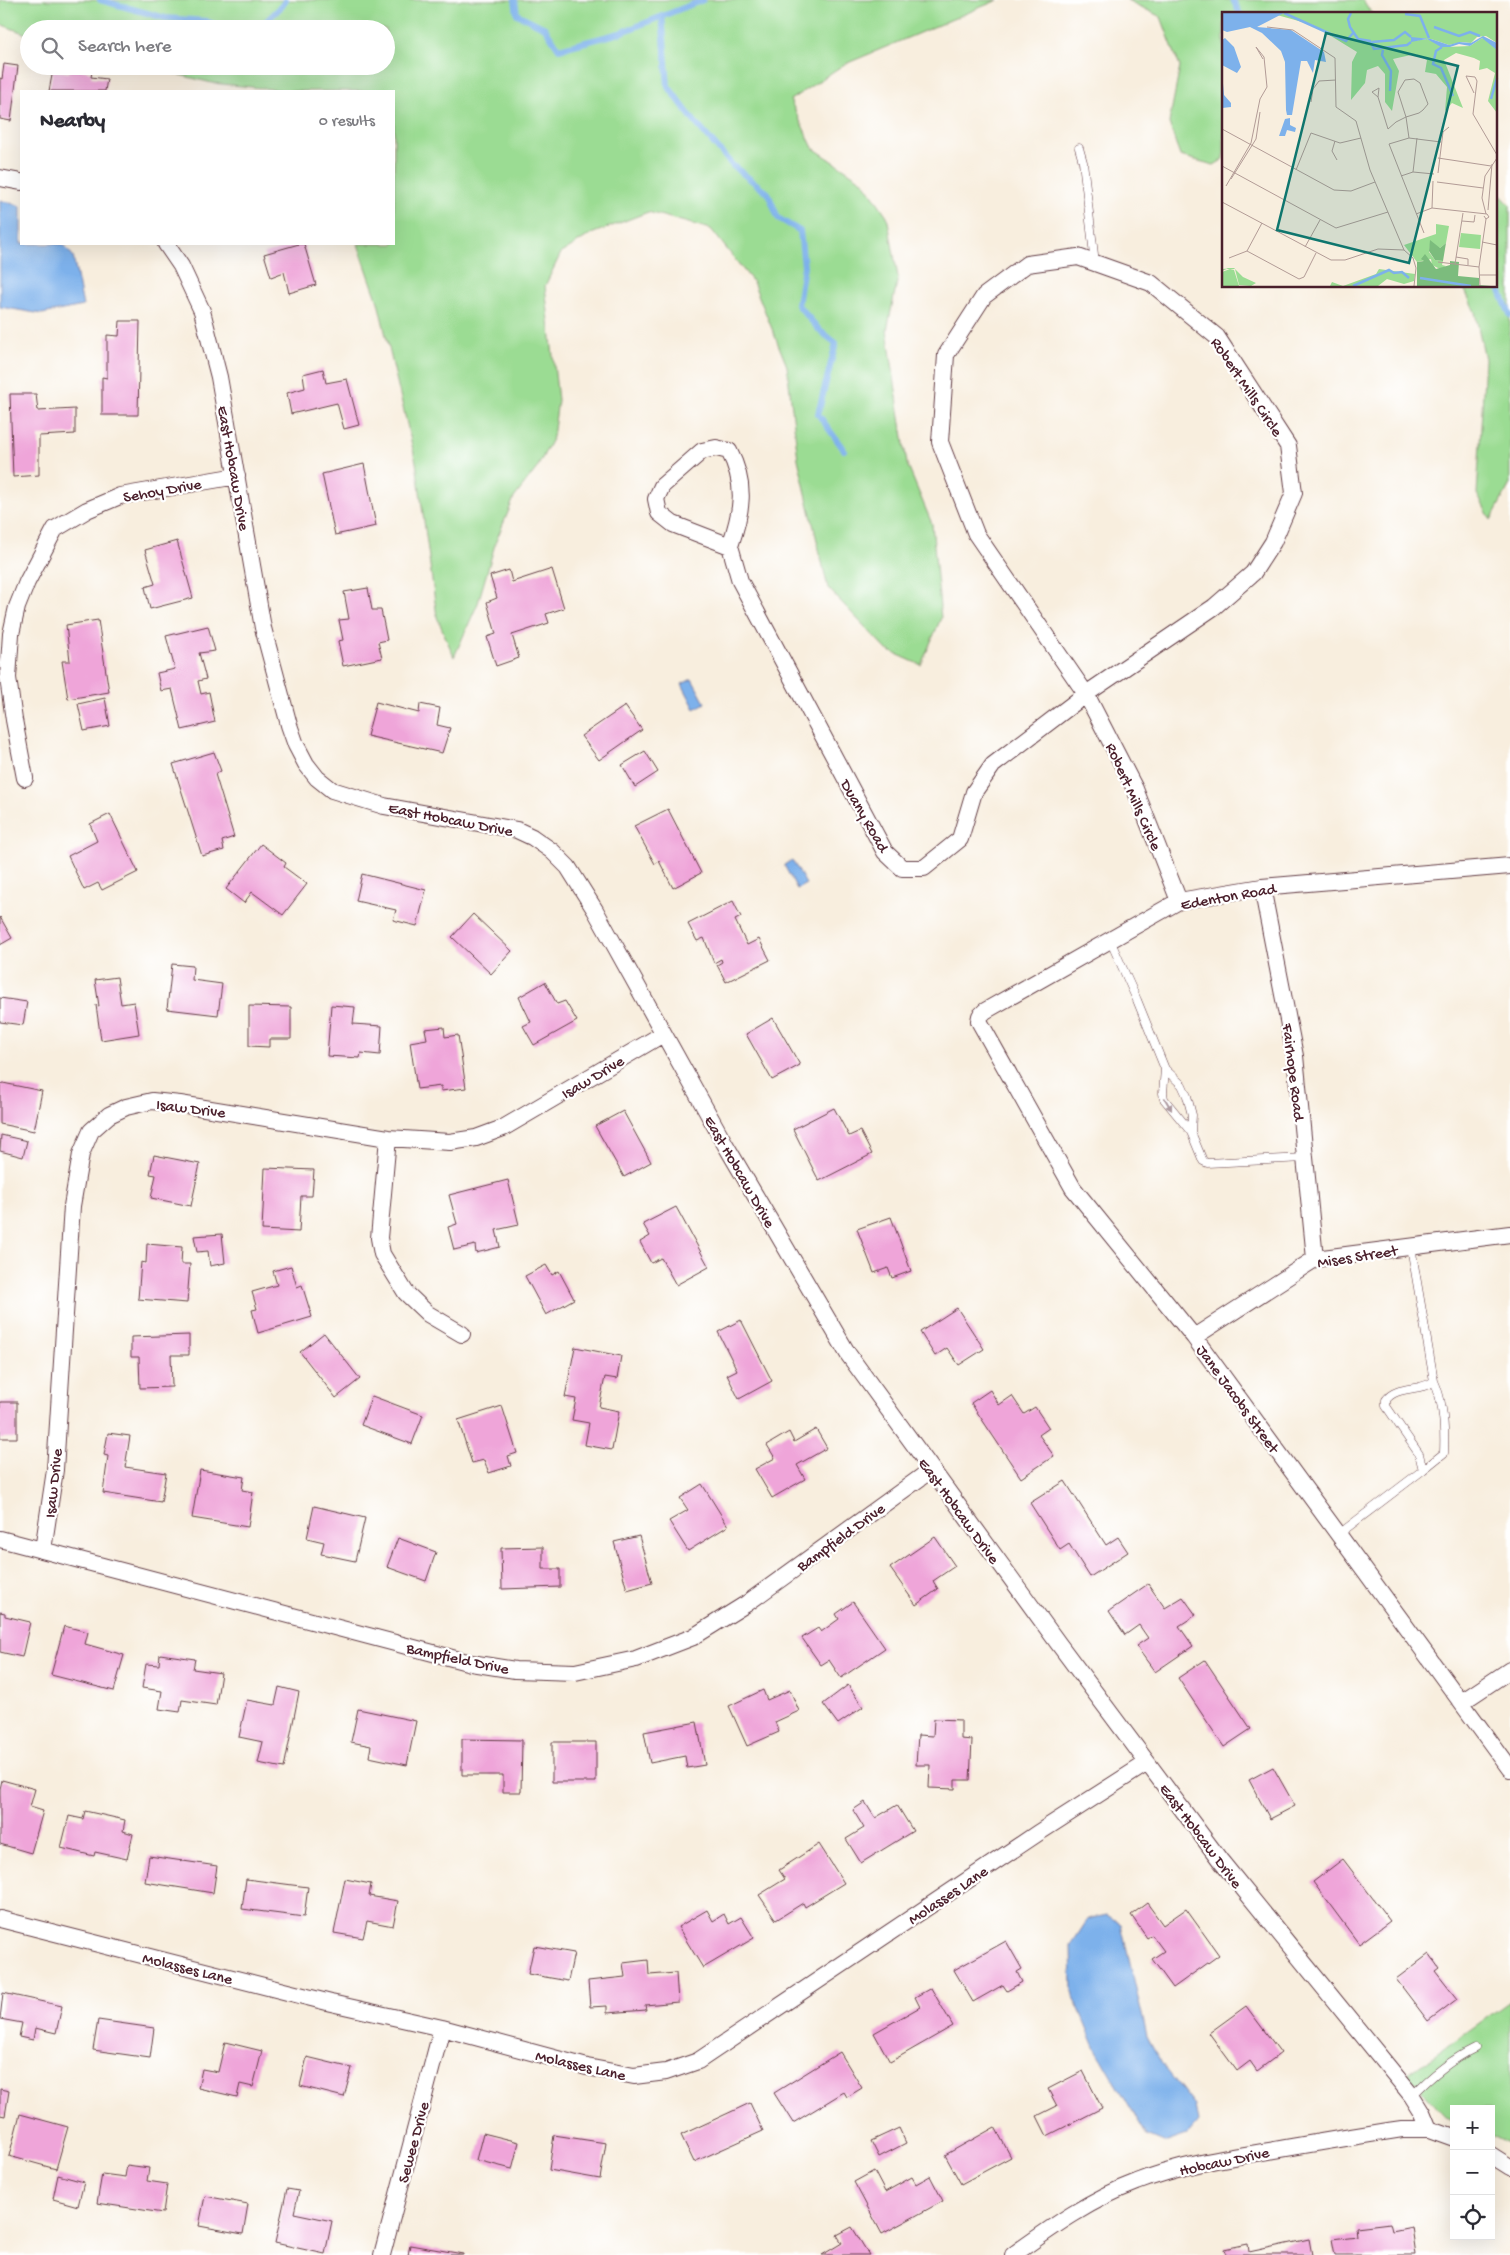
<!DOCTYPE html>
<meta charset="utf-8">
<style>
body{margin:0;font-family:"Gochi Hand",sans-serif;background:#f7f7f7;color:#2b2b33}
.controls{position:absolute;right:15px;bottom:15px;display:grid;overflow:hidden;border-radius:0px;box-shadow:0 5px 20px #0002}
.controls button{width:45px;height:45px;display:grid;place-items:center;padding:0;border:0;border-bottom:1px solid #e1e1e2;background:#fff;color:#2b2b33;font:25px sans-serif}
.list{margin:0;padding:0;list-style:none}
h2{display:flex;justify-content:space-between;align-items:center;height:65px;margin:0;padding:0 20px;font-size:21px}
h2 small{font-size:16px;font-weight:400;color:#7c7c81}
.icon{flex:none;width:28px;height:28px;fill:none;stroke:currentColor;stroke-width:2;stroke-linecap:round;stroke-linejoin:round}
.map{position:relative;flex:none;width:1510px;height:2255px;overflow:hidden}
.search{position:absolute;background:#fff;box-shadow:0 5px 20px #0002;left:20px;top:20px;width:375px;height:55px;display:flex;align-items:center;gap:12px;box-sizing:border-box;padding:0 18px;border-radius:28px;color:#7c7c81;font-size:19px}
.panel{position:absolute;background:#fff;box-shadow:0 5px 20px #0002;left:20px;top:90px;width:375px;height:155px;border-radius:0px}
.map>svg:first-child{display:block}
</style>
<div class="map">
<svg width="1510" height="2255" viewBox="0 0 1510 2255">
<rect width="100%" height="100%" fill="#fff"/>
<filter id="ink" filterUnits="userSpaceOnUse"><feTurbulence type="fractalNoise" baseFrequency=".02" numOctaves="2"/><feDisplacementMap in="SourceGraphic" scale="10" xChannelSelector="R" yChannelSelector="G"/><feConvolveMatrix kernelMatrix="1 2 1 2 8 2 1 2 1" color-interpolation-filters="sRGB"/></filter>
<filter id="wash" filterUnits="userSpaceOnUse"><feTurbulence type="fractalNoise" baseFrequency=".0096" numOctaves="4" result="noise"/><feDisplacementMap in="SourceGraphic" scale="20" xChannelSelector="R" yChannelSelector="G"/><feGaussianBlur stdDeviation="1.12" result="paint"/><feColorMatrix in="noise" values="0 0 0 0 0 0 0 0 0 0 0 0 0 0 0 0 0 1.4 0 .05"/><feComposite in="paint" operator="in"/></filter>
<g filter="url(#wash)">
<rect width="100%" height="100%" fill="#f8eede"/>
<path fill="#9bdc93" stroke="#727e5f" d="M0,0H998L843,65L790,100L813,148L864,182L887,216L898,277L887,330L907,464L932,524L941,618L921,665L887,650L828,588L798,459L787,366L753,282L711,229L648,212L591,234L561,253L545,286L558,400L553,437L537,468L514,498L496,541L478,603L454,657L437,617L416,462L378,302L358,244H394V91H292L212,83L144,66H386V29H29V35L0,24Z
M1127,0H1363L1372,14H1224V159L1214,165L1180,156L1169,123L1180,67L1161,17Z
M1496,190L1510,205V484L1491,520L1477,494L1485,359L1475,312L1463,286H1496Z
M1510,2001V2145L1491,2135V2109H1454V2120L1446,2117L1407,2075Z"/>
<path fill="#7db1eb" stroke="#64688b" d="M0,200L21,206V244H63L73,256L83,306L42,314L0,307Z
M692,679L705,703L695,709L682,684Z
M792,860L806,884L797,889L784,865Z
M1107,1915L1121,1924L1147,2036L1162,2064L1195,2106L1198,2122L1187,2135L1164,2143L1147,2136L1095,2047L1072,1992L1071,1945L1088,1919Z"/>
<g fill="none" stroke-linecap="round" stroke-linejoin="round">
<path stroke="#7db1eb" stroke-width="6" d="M100,0L165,18L206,21L226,29
M515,0L517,14L545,28L559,49L620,33L703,0
M1233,0L1240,14
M662,15L668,86L694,121L733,166L768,193L778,218L800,231L804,266L798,305L820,331L836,343L818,414L844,450
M258,29L283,5L285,0
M1496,281L1510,315"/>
</g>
<g id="blocks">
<path fill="#efa5d9" d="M4,64L18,66L11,121L0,119V78L2,79Z
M70,68L92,72L91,77L107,79L105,91H49L53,70L69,73Z
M299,244H304L316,285L289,293L284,272L271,277L264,254Z
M120,321H140L138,415H102V377L107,378V335L119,336Z
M323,369L326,383L347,379L359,425L344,429L337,403L291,414L287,393L305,388L303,374Z
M10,394H36L38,411L75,409V434L39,436V475L13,477Z
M364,464L376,526L335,535L322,474Z
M177,541L193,598L150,609L145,587L155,584L145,550Z
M552,569L564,608L546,614L549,623L512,635L519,658L496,666L487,637L496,634L487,602L497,598L490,576L509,570L512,582Z
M368,588L372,610H381L387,640L378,642L382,658L343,666L338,641L343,640L339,620L349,619L344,592Z
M98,620L109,692L68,699L62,661H70L66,625Z
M208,626L215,651L199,653L206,679L198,681L201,694L209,692L215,722L182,730L172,689L161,691L157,673L175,669L166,636Z
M105,698L110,726L84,731L78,704Z
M376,702L419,713L420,704L440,708L437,725L450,728L442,753L367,736Z
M625,706L642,730L599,760L581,736Z
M645,751L658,772L635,787L622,765Z
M214,752L221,771L215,774L234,837L222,841L224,850L202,856L173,764Z
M668,809L701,873L673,888L659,861L655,864L634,826Z
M110,814L138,872L102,890L98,883L84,890L68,856L97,841L90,824Z
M261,844L286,863L284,867L307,884L283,915L252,892L244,903L226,889Z
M362,874L426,890L417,926L393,920L396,910L356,901Z
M733,901L741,917L735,920L747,945L759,939L770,960L726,982L717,965L722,962L721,959L714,963L704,938L697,941L688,924Z
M473,914L512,951L491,974L452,937Z
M0,917L12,938L0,945Z
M172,964L193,966L192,980L222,984L218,1015L167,1009Z
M117,977L121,1004L134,1002L139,1034L101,1040L96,1005L99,1006L95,980Z
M545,982L557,1004L565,1001L577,1021L534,1045L523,1026L531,1022L519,997Z
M0,998L27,1002L23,1025L0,1022Z
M331,1005L355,1007L353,1024L382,1026L380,1055L361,1053L360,1058L327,1056Z
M249,1006L291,1007V1039H269V1047L249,1046Z
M773,1018L800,1065L772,1080L746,1034Z
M444,1027L445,1037L458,1035L466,1088L441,1091V1086L417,1089L410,1042L427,1039L425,1029Z
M3,1083L42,1091L34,1131L0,1124V1084Z
M834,1108L849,1136L860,1131L872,1154L819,1181L793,1129Z
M623,1111L651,1162L624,1177L595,1126Z
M1,1135L27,1141L23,1157L0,1151Z
M154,1155L200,1164L191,1206L151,1198L156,1175L150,1174Z
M265,1168L314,1170L312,1196H301L299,1232L262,1230Z
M508,1180L519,1225L496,1230L500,1247L476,1253L475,1245L454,1250L448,1227L457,1224L449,1195Z
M676,1207L709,1267L676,1285L661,1258L651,1263L640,1242L650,1236L643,1224Z
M891,1217L911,1271L892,1278L888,1268L874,1273L857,1229Z
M222,1234L225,1263L210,1266L208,1251L197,1252L194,1236Z
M147,1244L182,1247L181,1264H190L187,1303L138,1299L141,1262L146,1263Z
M546,1265L552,1275L559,1271L574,1299L546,1315L525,1276Z
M291,1266L297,1287L302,1285L312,1317L258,1333L252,1310L257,1309L252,1292L277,1285L273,1271Z
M957,1308L984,1349L959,1365L947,1348L935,1356L920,1332Z
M741,1320L772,1381L739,1399L727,1375L737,1370L718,1332Z
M324,1333L360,1379L336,1398L300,1352Z
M189,1335V1355H171L172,1387L140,1388L139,1357H131V1337Z
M575,1347L621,1356L617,1379L605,1377L599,1407L619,1411L612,1450L585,1445L589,1423L572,1420L576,1399L565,1397Z
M990,1390L999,1405L1012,1396L1024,1414L1035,1407L1049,1428L1039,1435L1054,1456L1021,1478L971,1403Z
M372,1396L423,1415L412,1444L361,1425Z
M0,1402H17V1438H0Z
M502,1406L517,1453L508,1456L511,1466L489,1473L484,1460L472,1463L458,1420Z
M816,1429L827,1448L797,1465L805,1479L772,1498L755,1469L775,1458L767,1445L789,1432L794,1442Z
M108,1433L130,1436L125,1467L166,1473L161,1502L103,1493L108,1456L104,1455Z
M200,1470L244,1477L242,1490L253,1492L248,1527L192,1518Z
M1065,1481L1106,1545L1118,1537L1128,1552L1090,1577L1069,1544L1060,1550L1030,1503Z
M702,1484L728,1526L688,1551L669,1521L688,1510L680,1498Z
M314,1506L365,1518L355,1561L321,1554L324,1542L307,1538Z
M639,1536L652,1583L627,1590L614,1542Z
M935,1537L955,1566L933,1581L938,1589L916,1605L890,1568Z
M398,1538L436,1552L426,1581L387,1567Z
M543,1547V1569H560V1587L502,1589L501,1548Z
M1148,1584L1165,1608L1183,1597L1196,1615L1179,1626L1193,1646L1155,1672L1136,1646L1148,1638L1139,1625L1125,1635L1109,1611Z
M853,1602L885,1648L841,1678L829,1660L821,1665L802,1638L818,1628L821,1632L839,1619L836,1614Z
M0,1612L5,1613V1616L30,1622L22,1657L0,1652Z
M64,1626L88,1632L85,1644L124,1655L114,1691L51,1675Z
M160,1654L195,1659L193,1669L221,1673L216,1705L182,1700L180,1712L159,1709L162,1691L142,1688L146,1664L159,1665Z
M1205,1660L1251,1729L1224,1747L1178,1678Z
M848,1685L863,1707L838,1724L823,1704Z
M279,1687L299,1692L284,1768L258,1763L263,1742L239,1737L247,1700L275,1705Z
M763,1690L767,1700L790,1690L799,1711L775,1722L779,1732L747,1746L729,1706Z
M358,1709L416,1721L407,1765L369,1757L371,1746L351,1742Z
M934,1719L961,1720V1739L972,1740L970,1780H955V1789L929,1788L930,1765H916L918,1735L933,1736Z
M697,1722L705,1765L687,1768L685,1756L650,1763L644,1732Z
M462,1739L522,1740L521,1792H503V1775H462Z
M552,1742H596V1782H552Z
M1273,1767L1295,1806L1270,1819L1249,1780Z
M2,1780L35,1789L30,1807L43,1811L31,1853L0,1844V1789Z
M865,1802L875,1818L897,1805L913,1831L861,1863L846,1839L864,1828L853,1810Z
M85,1811L125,1820L123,1831L133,1834L127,1859L95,1852L94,1856L61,1848L69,1816L83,1819Z
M819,1844L844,1883L805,1907L803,1903L776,1920L759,1895L785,1879L779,1870Z
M149,1856L217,1866L213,1893L145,1882Z
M1343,1859L1390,1921L1359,1944L1313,1882Z
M246,1879L308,1887L304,1917L242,1909Z
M345,1879L371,1884L369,1896L398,1901L393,1926L367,1921L363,1938L334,1933Z
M1147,1903L1163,1925L1186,1909L1219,1955L1173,1988L1152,1959L1164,1951L1152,1935L1147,1938L1131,1915Z
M707,1910L713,1921L724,1914L729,1924L741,1917L754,1938L703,1968L678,1927Z
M1006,1941L1022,1969L1017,1972L1022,1982L1007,1991L1003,1985L973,2002L954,1970Z
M534,1946L574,1953L568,1981L528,1974Z
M1429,1954L1439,1968L1435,1971L1457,1999L1428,2021L1396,1979Z
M648,1960L649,1975L676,1973L678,2002L645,2005L646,2010L607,2013V2006L590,2007L588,1981L625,1977L623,1963Z
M931,1988L953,2026L890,2062L874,2033L920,2007L915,1997Z
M3,1993L62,2006L56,2033L35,2028L33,2040L19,2037L22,2023L0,2019Z
M1246,2006L1281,2053L1257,2071L1250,2061L1237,2071L1209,2033Z
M98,2020L154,2028L150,2058L93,2050Z
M225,2042L262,2051L253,2087L240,2084L237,2097L198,2088L202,2069L218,2072Z
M840,2052L862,2088L847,2097L844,2092L793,2123L774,2093Z
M307,2057L352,2068L344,2097L300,2086Z
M1083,2071L1102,2108L1047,2136L1037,2116L1057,2106L1048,2089Z
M0,2089L9,2091L5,2116L0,2115Z
M750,2103L763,2131L694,2162L681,2135Z
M20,2114L68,2127L56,2169L9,2156Z
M995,2127L1011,2157L961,2184L945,2155Z
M899,2128L906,2143L879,2157L871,2141Z
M483,2133L519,2142L512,2169L476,2160Z
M554,2135L606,2143L600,2179L549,2170Z
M127,2165L149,2168L147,2181L167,2184L163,2213L97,2203L102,2174L125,2177Z
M874,2171L885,2192L912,2177L916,2184L930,2176L943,2201L882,2234L854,2182Z
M58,2175L84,2182L78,2206L53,2199Z
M287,2189L299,2191L294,2213L332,2221L325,2254L275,2243Z
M205,2196L248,2204L243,2234L199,2226Z
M1390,2223L1392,2231L1412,2227L1416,2255H1335L1332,2239L1357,2236L1356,2227Z
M852,2227L869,2255H822L842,2243L837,2235Z
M1309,2239L1312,2255H1226L1224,2249L1248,2244L1249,2252Z
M410,2245L463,2254V2255H408Z"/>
</g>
</g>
<g filter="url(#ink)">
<use href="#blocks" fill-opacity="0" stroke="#643e46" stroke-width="1"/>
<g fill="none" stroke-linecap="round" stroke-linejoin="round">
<defs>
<path id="lane" d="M1079,148L1083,162L1095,263
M1110,940L1137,1000L1165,1069L1182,1085L1187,1096L1192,1115L1191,1132
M1165,1069L1163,1093L1164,1099L1191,1132L1203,1161L1207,1163L1305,1158
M1423,1470L1444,1453C1445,1430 1444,1403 1434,1381
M1339,1534L1423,1470L1419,1454L1386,1406V1400C1397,1385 1420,1392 1434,1381L1411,1247
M1412,2096C1431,2076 1450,2060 1475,2048"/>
<path id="street" d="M0,178L21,182
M166,244L181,266L202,311L219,377L263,628L289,725L296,745L306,764L317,778L332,790L384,806L517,830L532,837L552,851L568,867L595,910L725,1144L848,1354L1058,1643L1220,1860L1412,2096L1422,2112L1429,2129
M730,546C742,511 747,485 729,451L716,448L702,451L662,486L656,499L659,513L673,524L730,546L740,581L885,852L902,868H924L960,839L974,792L993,765L1086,694L1214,607L1253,573L1273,542L1294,493L1288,446L1217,337L1151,283L1078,257L1027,264L984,296L946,355L940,442L976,534L1086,694L1135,789L1179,901
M25,778L14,720L8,678L11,634L17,607L27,582L55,529L87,510L120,496L237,476
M1510,866L1262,887L1179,901L985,1011L980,1016L979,1021L1073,1188L1194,1337L1510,1769
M1262,887L1295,1056L1315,1259
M388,1138L379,1238L382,1254L406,1293L428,1314L462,1334
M1194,1337L1315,1259L1510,1234
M0,1539L471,1663L515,1670L575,1672L636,1659L693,1637L746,1604L931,1470
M43,1550L55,1470L72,1206L81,1154L91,1131L109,1115L126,1107L152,1101L180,1104L388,1138L450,1142L476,1138L503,1128L663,1034
M1462,1702L1510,1670
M0,1919L331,2003L442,2028L587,2067L634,2076L666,2072L698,2061L1038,1833L1147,1763
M1491,2155L1510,2167
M382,2255L442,2028
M1013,2255C1052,2227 1091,2199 1137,2182C1177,2166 1221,2159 1263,2152C1309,2144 1355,2136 1402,2129H1429L1454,2138"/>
</defs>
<use href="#lane" stroke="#643e46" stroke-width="9"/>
<use href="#street" stroke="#643e46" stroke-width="18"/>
<use href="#lane" stroke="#fff" stroke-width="8"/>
<use href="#street" stroke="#fff" stroke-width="16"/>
</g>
<defs><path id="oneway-solid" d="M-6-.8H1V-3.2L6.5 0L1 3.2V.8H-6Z" transform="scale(1.25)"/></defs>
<use fill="#ae9aa0" href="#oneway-solid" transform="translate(1168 1104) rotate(60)"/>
</g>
<g text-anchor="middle" stroke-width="4.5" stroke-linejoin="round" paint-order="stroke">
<g font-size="16" fill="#4a1f2b" stroke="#fff">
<text transform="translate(1248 386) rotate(56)" y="6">Robert Mills Circle</text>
<text transform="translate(235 468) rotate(80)" y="6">East Hobcaw Drive</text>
<text transform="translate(162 489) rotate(-10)" y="6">Sehoy Drive</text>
<text transform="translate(1135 796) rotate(66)" y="6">Robert Mills Circle</text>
<text transform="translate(866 815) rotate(60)" y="6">Duany Road</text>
<text transform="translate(451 818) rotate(11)" y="6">East Hobcaw Drive</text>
<text transform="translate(1228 895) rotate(-10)" y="6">Edenton Road</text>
<text transform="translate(1295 1072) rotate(83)" y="6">Fairhope Road</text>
<text transform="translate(592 1076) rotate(-31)" y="6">Isaw Drive</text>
<text transform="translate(191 1107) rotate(7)" y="6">Isaw Drive</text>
<text transform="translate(741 1171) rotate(60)" y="6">East Hobcaw Drive</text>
<text transform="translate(1357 1255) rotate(-9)" y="6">Mises Street</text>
<text transform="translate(1239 1398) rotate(54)" y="6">Jane Jacobs Street</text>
<text transform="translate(52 1483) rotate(-84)" y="6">Isaw Drive</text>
<text transform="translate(960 1510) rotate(54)" y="6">East Hobcaw Drive</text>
<text transform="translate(840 1536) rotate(-36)" y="6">Bampfield Drive</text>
<text transform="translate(458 1657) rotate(12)" y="6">Bampfield Drive</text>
<text transform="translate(1202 1835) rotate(53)" y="6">East Hobcaw Drive</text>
<text transform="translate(947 1894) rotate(-34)" y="6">Molasses Lane</text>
<text transform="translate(188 1967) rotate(14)" y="6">Molasses Lane</text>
<text transform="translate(581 2064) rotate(13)" y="6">Molasses Lane</text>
<text transform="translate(412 2142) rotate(-75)" y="6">Sewee Drive</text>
<text transform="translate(1224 2160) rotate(-12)" y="6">Hobcaw Drive</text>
</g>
</g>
<g transform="translate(1222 12)">
<rect width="275" height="275" fill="#f8eede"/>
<path d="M62,1H275V31L264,24L255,25L249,31L240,30L227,33L209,27L189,26L190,29L205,27L224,35L248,34L260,26L268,30L275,38V101L266,89L273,61L265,56L257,58L258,49L252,46L234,41L222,48L241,96L230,91L223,99L225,75L214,62L203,60L205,48L193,42L171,47L177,59L170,99L163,90V62L156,54L145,58L143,71L129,88L130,50L135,40L91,13L55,3ZM214,212L227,214L224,231L218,236L208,233L207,240L213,248L221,249L220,253L224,254L218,257L210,253L209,247L195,250L182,233L214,222ZM239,221L259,223L258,237L237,235ZM7,256L0,259V257L12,256L21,265L34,271L29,274L17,273L13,257ZM8,257L12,258L17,274H0V260ZM157,257L193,262L192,269L182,272L165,267L156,274H108L110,270L121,274L154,262Z" fill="#9bdc93"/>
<path d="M208,228L218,236L224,231L221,249L213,248L207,239ZM203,242L214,257L228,253V249L237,250L236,264L257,266V273L269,274H195V250L202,249L199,247Z" fill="#7cbc7d"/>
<path d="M0,1H62L35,15L69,18L102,40L104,50L93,48L91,61L85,49H79L70,103H65L64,98L63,50L59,39L40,21L28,15L5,20L0,18ZM261,24L275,31V38L260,26L248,34L237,32L228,35H219L205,27L189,30V25L209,27L227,33L237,30L249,31ZM3,26L12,35L19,55L15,61L0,53V28ZM0,60L2,83L9,91V95L0,96ZM68,106V113L74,116L73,120L65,118L63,124H57L63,107Z" fill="#7db1eb"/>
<path fill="none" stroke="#7db1eb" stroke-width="2.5" d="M62,1L124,29L132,20M129,1L126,7L128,15L136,27L148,29L152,37L185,33L189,30M183,2L198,4L207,26M212,15L237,24L248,20L258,24M150,30L172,28L183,20L189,25M220,35L214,39L211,52L219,56L231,84M161,38L160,43L169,59L168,79M269,87L275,66M198,266L249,274M131,274L167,258L172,261L180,260L187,266"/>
<path fill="none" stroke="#b29b96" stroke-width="1" d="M45,15L71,18L113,46L114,95L134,109L148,158L182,238M252,81L244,64L253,65L255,69L251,102L275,143M156,85L157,76L150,80L156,85L166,117L174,110L184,105L197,101L201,98L206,92L198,71L192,67L183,68L176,80L184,105L187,126M89,90L91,77L97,69L114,68M0,117L112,178L129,179L153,170M113,129L110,139L115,148M216,146L269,154M0,154L114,216L166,200M74,158L89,121L118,131L139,126M191,160L195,126M216,161L221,120L227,115M179,164L191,160L212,162M9,167L34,127L38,100M215,170L261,176M4,174L29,131L38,87L45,75L42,45L34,35L41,47M0,190L109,248H123L156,237L182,238L191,246L194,256L192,274M210,196L211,169M266,198L270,152M194,202L210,196L265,202L267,205L264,207L262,204M264,202L260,186L263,164L275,146M240,209L252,210L253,203M202,221L167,132L187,126L219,130M260,230L275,233M83,235L98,208M25,239L77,267L82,265L94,241M234,245L246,247V253M7,246L25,239L40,211M216,250L257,255M233,252L241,201M258,263H275M258,274L257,255L264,207"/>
<path fill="#0f766e" fill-opacity="0.15" stroke="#0f766e" stroke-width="2.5" d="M104,21L236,54L187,251L55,218Z"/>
<rect width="275" height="275" fill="none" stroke="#4a1f2b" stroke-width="2.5"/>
</g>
</svg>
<div class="controls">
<button>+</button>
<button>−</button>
<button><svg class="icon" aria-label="locate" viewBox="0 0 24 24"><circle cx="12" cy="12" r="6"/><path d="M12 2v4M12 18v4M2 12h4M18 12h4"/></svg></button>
</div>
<div class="search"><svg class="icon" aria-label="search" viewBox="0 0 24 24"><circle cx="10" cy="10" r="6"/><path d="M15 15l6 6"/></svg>Search here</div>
<section class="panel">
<h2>Nearby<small>0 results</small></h2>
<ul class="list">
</ul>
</section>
</div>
